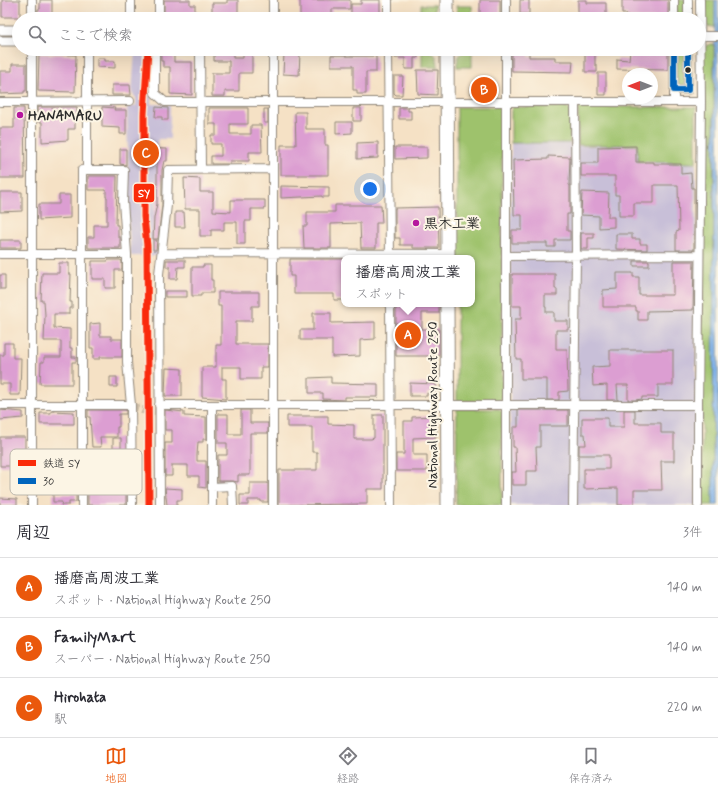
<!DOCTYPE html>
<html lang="ja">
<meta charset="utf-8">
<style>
body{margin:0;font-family:Mynerve,"Klee One",sans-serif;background:#f7f7f7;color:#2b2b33}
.compass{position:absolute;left:622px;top:68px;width:36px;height:36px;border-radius:50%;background:#fff;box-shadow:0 4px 16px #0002;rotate:270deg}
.you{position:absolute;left:370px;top:189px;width:14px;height:14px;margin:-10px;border:3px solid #fff;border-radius:50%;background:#1a73e8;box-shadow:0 0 0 6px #1a73e833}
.badge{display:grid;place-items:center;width:26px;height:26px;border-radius:50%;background:#ea580c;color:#fff;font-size:13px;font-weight:700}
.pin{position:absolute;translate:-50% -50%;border:2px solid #fff;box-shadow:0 1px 4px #0006}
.popup{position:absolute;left:341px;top:255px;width:134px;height:52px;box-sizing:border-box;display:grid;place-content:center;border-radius:8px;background:#fff;filter:drop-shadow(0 1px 3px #0005);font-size:13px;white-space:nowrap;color:#7c7c81}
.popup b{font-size:15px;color:#2b2b33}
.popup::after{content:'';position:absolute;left:50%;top:100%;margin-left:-8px;border:8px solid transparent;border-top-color:#fff}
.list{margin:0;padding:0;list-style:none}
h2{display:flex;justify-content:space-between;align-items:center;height:52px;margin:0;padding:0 16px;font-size:17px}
h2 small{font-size:13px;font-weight:400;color:#7c7c81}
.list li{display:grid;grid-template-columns:26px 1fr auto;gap:12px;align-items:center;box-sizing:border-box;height:60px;padding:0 16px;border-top:1px solid #e1e1e2}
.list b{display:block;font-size:15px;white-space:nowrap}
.list p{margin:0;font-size:13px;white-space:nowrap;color:#7c7c81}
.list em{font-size:13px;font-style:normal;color:#7c7c81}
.icon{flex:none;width:22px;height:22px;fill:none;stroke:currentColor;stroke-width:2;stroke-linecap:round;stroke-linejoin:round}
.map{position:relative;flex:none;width:718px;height:505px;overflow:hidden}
.search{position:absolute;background:#fff;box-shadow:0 4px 16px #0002;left:12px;right:12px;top:12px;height:44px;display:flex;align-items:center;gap:10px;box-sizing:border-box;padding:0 14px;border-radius:22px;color:#7c7c81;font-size:15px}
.sheet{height:232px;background:#fff}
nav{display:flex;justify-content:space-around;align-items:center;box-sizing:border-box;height:56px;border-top:1px solid #e1e1e2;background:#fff;font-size:11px;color:#7c7c81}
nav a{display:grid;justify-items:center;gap:2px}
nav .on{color:#ea580c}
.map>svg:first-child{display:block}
</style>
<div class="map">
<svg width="718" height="505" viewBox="0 0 718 505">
<rect width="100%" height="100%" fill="#fcf5e5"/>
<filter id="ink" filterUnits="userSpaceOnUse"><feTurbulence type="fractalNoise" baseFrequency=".025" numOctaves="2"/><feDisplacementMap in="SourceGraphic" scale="8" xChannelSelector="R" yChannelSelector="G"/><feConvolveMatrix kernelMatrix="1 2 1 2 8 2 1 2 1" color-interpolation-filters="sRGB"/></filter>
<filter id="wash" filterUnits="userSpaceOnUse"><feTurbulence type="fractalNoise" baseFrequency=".012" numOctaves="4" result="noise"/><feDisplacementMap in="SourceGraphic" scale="16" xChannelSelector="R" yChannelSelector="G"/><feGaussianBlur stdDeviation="0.9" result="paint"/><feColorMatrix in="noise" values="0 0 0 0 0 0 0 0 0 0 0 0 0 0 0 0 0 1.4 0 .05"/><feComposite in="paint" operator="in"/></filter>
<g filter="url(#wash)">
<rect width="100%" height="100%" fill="#f5e1c5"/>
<path fill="#c8bfd8" d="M135,50L152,51L151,104L170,105V139H158L156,201L153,228L152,250L158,251V256H131L127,203V167H128L127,107L136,106V98L132,93Z
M511,143H570L571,146L638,145V162L696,163V505H510Z"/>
<path fill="#9ec26c" stroke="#64764c" d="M676,0H686V19H676Z
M702,0H715V27L702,26Z
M421,5H435L434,14L429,19H421Z
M456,6H472V19H462L458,14Z
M710,44H714L713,505H702V48Z
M472,50V67H457C457,55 461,51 472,50Z
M422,51C435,51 437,55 438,67H422Z
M676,51H686V82L683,86H679L676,84Z
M457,107H499L502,110V398L499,401H457V304H472V258H457Z
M513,107H567L570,110V143H511V110Z
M581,107H696V163L638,162L637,145H578V110Z
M457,409H499L502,412V505H456Z"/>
<path fill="#81b5ef" stroke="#56708d" d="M715,0H718V505H713Z"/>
<g id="blocks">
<path fill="#dc9ed2" d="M2,0H20V17H2Z
M40,0H52V19H38V9H40Z
M164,0H190V5H195V12H198V18L195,17V19H164Z
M227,0H238V18L212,19V3H227Z
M300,0H350V9H332V19L300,18Z
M361,0H380V19H361V15H351V4H361Z
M480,0H500V16L480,15Z
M520,0H529V14H520Z
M578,0H587V3H606V18H578Z
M622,0H668V18H627V14H622Z
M161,50H174V62H192V95L170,94V67H163V61H161Z
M214,50H233V58H243V52H252V73H239V91H225V96H212V73H229V61H214Z
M585,50L595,51V65H597V72H585Z
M630,50H668V70L617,69V59L629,60Z
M512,51L529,52V57H555V61H573L572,72L512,71Z
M395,52L418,53V58H414V69H405V58H395Z
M284,53H300L299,75L283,74Z
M39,54L76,55L75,92L38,91Z
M331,55H346V56H376V72H366V94H357V90H353V66H331Z
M97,58H105V61H115V68L97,67Z
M12,64H26V91H24V93L0,94V71H12Z
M417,70H438L437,95L418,94Z
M598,73H606V95H598Z
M394,76H403L402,95H396L394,93Z
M112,85H130L131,95H112Z
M471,86H493V94H471Z
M40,107H77V118H75V129H68V140L42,142V122H38V108Z
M102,107L115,108L114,110H126V134H120V128L102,127Z
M156,107L168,108V120H162V117H155Z
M14,108H24L25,178H0V128H14Z
M209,108H248V124H230V134H251V125H261L262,152H249V161H230V164H211V156H221V144H211V135H216V124H209Z
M353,108H361V121H353Z
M399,108H408V111H411V119H399Z
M264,109H268V123H264Z
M295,112H306V129H325V145H328V175H281V145H296Z
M336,122H352V133L336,134Z
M378,142V158L357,159V143Z
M636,146V162H654V164H681V174L691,173L692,188H694V250H676V232L679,231L678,185H654V203H634V216H619V195H615V176H581V163H598V147Z
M395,147H427V158L395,159Z
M137,148L167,149V161H164L162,170V205L158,239H153L154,218L157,204V159L137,158Z
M120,149H126V165L120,164Z
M548,156L570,157L569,185H570V214H567V231H570V240H555V247H547V243H512V230H522V215H514L513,160L548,159Z
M88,176H117L116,225H118V237H120V248H88V237H94V225H107V197H106V190H88Z
M184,178L200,179V192H213V211L231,212V200H265V209H251V221H245V244H237V222H224V230H211V236H200V209H185Z
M281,186L329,187V197H322V196L281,198Z
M0,192H22V211L0,212Z
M582,192L609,193L608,217H614V227L599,228V216L581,215Z
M59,195H70V218L39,220V204H59Z
M335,205H381L382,223H376V248H361L360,223L331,224V248H304L303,226H307V212H335Z
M438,207L439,248H413V245H400V238H395V208Z
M175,212H184L185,227H175Z
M581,233H594V238H588V249H581Z
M616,234H632V239H640V244H647V250L616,249Z
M0,240H21V248H0Z
M153,240H157L156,250H153Z
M290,259H344V300H334V294H294V276H290Z
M108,260H120L122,261V270H115V288H105V279H92V261H108Z
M166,260H185V267H178L177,279H170V267H166Z
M634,261H649V266H634Z
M673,261H694L693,310L647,311V320H638V311H636V307H603V290L617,289V273H633V277H639V295H673Z
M59,263H69V274H71L70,302H72V308H69V314H54V328L70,329V348H72V357H76V362H72V384H40L41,362H44V357H61V341H44L45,315L44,301H41L42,273H59Z
M203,265H211V280H213V293H201V296H192V267H203Z
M512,274H555V289H557V295H545V307H546V312H554V321H568V330H556V349H567L568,391L559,392V400H547V379H521V359H516L515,319H521V306H512Z
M0,275H5V289H0Z
M165,291H187V297H165Z
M218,292H259V306H252V321H236V344H268V367H261V379H241V367H222V379H226V399L202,397V367H216V345H221V306H218Z
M396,304H439V313H422V329H439V356H396Z
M313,313H331V323L375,322V339L360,340V356L332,357V340H300V330H313Z
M100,323V336H111V339H122V357H100V359H93V348H90V324Z
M4,343H13V358H21L20,395H10V384H0V355H4Z
M610,350H673V385H658V397H642V399L635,400H628V385H617L618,400H607V385L593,386L592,367L610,366Z
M166,368L182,369V396H165Z
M110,377H117V387H110Z
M331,377V383L378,384V397H345V400L323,399V393H309V378Z
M410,383L436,384V393H427V396H410Z
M0,410L23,412V418L0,420Z
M88,410H126V414H119V427H117V437H100L101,447H92L90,417H88Z
M165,410L184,412V416L206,417V439H203V442H198L197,455V461H206V488L199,487V476H188V465H172V476H165V443H172V430H165Z
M241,410H250V423H268V433H250V475H238V482L232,481H218V455H227V443H218V414H228V434H241Z
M518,410H568V426H540V447H536L537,471H526V485H512V472H516L515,447H513V427H518Z
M624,410H635V423H661V433H674V461H661L662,490H634V505H618V488L584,489V469H609V455H579V445H586L585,434H582V418H608V427H624Z
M51,411L74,412V424H40V413H51Z
M374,415H383V489H367V504L279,505V470H317V452H312V427H287V416H328V424L354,425V439H371L374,438Z
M437,416V437L413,438V455H427V471H396V454H404V421H412V417Z
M0,437H25V466H0Z
M113,438H121V455H126V461H120V477H126V505H88V481H90V467H106V450H113Z
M250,483H268V502H261V500H248V505H240V495H250Z
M165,488L182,489V500H177V505H167Z
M53,494H76V502H69V505H61L62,502H53Z
M0,498L17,499V505H0Z"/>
</g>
</g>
<g filter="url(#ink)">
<use href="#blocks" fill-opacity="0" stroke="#908678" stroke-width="1"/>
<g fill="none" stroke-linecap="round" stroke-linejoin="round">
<path stroke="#cdbda6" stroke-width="8" stroke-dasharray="8 4" stroke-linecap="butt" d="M131,405L142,410L159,411"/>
<defs>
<path id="minor" d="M32,0V19
M131,0V19
M159,0V19
M273,0V19
M388,0V19
M688,0V19
M506,19V0
M674,19V0
M699,36H718
M32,49V505
M155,49V93L165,102H701
M200,49L201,169
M273,49V505
M388,49L390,258
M674,90H688V49
M0,102L130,101
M674,102V49
M87,170V49
M162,253L448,254
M0,254H127
M506,256L699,255
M390,304L391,505
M0,405H131
M159,405H698
M212,487L232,486L233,505
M82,505V170H124L123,202L127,254V362L131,405L132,505
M160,505L159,274L167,205L168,170L273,169
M212,505V405
M506,505V49
M573,505L576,256L575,102
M698,505V405L701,102L700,0"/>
<path id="tertiary" d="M0,30H19
M0,41H19"/>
<path id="trunk" d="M447,0V19
M447,49L448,258
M447,304L448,505"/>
</defs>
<use href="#minor" stroke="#908678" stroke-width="10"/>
<use href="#tertiary" stroke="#908678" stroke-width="11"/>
<use href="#trunk" stroke="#908678" stroke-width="15"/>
<use href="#minor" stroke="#fff" stroke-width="8"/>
<use href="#tertiary" stroke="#fff" stroke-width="9"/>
<use href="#trunk" stroke="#fff" stroke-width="13"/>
<defs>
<path id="bus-1" d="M674,49V90H688V49"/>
</defs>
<use href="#bus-1" stroke="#fcf5e5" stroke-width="9"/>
<use href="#bus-1" stroke="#0065bd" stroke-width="6"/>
<defs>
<path id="rail-1" d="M148,49L144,114V217L147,246L149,505"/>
</defs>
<use href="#rail-1" stroke="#fcf5e5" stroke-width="10"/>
<use href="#rail-1" stroke="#fa2b08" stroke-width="7"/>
</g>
</g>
<circle fill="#2b2b2b" stroke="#fcf5e5" stroke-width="1.5" cx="688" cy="70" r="3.5"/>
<g fill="#b5179e" stroke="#fcf5e5" stroke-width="1.5">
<circle cx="20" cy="115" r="4"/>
<circle cx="416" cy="223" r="4"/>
</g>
<g text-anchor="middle" stroke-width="4" stroke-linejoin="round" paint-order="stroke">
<g font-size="14" font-weight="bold" fill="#2b2b2b" stroke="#fcf5e5" text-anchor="start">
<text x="28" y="120">HANAMARU</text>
<text x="424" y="228">黒木工業</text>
</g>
<g font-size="14" fill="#2b2b2b" stroke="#fcf5e5">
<text transform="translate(432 405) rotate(-90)" y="5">National Highway Route 250</text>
</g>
</g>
<rect x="10" y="449" width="132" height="46" rx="6" fill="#fcf5e5" stroke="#bdb8ad" stroke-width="1"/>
<rect x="18" y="460" width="18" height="6" fill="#fa2b08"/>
<rect x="18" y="478" width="18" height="6" fill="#0065bd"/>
<g font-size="11" fill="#2b2b2b">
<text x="43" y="467">鉄道 SY</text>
<text x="43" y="485">30</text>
</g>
<rect stroke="#fcf5e5" stroke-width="1.5" x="133" y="183" width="22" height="20" rx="4" fill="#fa2b08"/>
<g font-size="11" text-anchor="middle" font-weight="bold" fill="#fff">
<text x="144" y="197">SY</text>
</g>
</svg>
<svg class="compass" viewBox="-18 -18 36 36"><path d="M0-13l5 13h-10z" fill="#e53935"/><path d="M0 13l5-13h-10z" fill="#7c7c81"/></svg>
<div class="you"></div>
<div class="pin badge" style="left:408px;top:335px">A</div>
<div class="popup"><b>播磨高周波工業</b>スポット</div>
<div class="pin badge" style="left:484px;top:90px">B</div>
<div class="pin badge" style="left:146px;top:153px">C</div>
<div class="search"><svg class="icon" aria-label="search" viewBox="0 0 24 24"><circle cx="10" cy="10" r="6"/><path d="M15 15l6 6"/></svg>ここで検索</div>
</div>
<section class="sheet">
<h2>周辺<small>3件</small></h2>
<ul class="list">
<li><span class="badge">A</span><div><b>播磨高周波工業</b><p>スポット · National Highway Route 250</p></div><em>140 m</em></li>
<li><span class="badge">B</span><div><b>FamilyMart</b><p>スーパー · National Highway Route 250</p></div><em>140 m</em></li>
<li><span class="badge">C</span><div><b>Hirohata</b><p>駅</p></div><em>220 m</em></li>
</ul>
</section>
<nav>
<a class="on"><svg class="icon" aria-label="map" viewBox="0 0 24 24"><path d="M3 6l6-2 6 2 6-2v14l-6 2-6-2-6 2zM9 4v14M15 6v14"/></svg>地図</a>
<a><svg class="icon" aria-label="directions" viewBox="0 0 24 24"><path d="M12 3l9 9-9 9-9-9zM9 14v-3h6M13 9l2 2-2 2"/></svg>経路</a>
<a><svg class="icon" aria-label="saved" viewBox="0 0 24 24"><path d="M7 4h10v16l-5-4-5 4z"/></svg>保存済み</a>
</nav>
